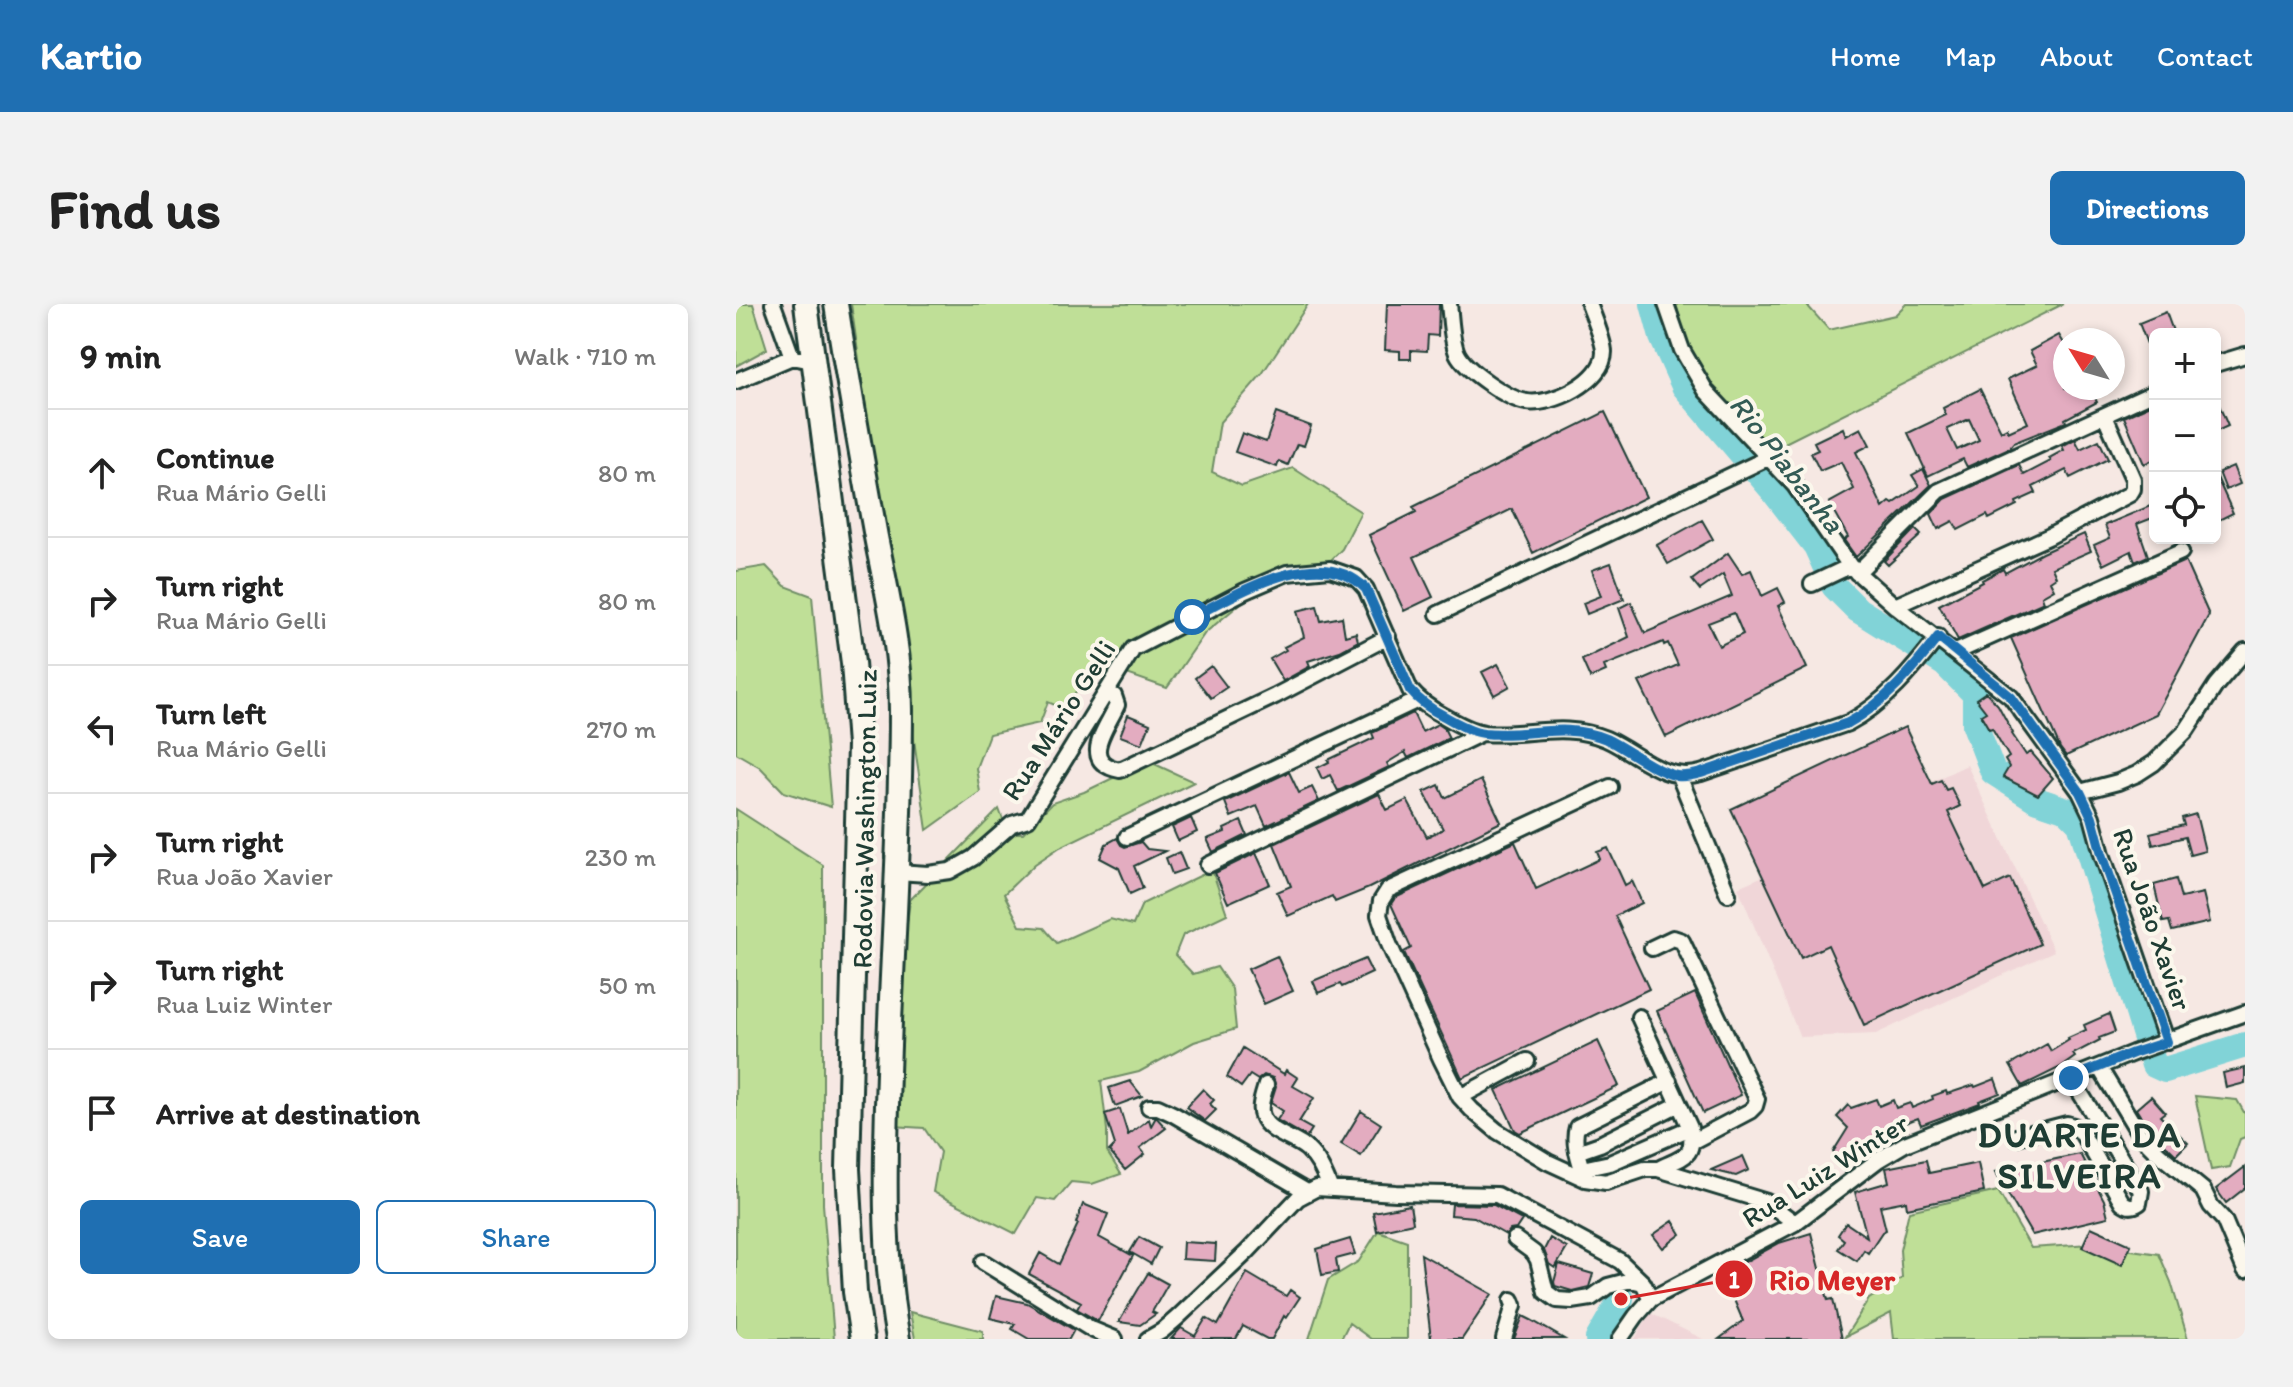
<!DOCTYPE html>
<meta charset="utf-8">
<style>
body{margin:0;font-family:Itim,sans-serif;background:#f2f2f2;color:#222}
.controls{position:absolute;right:24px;top:24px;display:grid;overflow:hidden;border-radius:12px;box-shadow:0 4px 12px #0003}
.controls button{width:72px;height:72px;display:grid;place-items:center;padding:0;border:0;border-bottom:2px solid #e0e0e0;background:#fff;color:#222;font:40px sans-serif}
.compass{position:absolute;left:1317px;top:24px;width:72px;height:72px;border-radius:50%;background:#fff;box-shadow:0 4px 12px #0003;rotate:307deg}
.stop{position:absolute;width:24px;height:24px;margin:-18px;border:6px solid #1f6fb2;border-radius:50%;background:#fff}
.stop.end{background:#1f6fb2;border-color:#fff;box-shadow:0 2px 8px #0008}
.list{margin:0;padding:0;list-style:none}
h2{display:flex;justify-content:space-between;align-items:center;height:104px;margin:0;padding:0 32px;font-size:34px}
h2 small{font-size:26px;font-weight:400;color:#767676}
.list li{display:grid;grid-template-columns:52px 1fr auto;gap:24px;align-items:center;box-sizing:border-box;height:128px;padding:0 32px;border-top:2px solid #e0e0e0}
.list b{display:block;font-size:30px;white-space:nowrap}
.list p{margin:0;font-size:26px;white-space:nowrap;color:#767676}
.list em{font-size:26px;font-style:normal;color:#767676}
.actions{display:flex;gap:16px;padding:24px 32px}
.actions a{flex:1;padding:18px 0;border:2px solid #1f6fb2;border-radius:12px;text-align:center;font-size:28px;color:#1f6fb2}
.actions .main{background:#1f6fb2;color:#fff}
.icon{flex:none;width:44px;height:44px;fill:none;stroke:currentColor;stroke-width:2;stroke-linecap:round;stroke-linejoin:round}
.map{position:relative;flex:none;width:1509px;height:1035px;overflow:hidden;border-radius:12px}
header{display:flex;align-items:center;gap:48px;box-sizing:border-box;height:112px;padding:0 40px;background:#1f6fb2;color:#fff}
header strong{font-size:38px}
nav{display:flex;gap:44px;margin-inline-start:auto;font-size:28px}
.intro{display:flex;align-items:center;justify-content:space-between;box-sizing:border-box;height:192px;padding:0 48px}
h1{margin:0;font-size:56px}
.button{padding:20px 36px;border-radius:12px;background:#1f6fb2;color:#fff;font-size:28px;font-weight:700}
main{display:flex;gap:48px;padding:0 48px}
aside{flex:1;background:#fff;border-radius:12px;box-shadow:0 4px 12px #0003}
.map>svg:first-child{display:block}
</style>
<header>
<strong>Kartio</strong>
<nav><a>Home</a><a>Map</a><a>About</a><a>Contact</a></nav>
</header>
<div class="intro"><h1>Find us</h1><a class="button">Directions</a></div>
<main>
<aside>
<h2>9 min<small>Walk · 710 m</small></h2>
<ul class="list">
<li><svg class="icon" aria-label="ahead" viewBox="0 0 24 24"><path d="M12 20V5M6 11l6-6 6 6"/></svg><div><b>Continue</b><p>Rua Mário Gelli</p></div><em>80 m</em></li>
<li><svg class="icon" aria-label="right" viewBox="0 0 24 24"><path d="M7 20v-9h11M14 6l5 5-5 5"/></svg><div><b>Turn right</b><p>Rua Mário Gelli</p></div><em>80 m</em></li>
<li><svg class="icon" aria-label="left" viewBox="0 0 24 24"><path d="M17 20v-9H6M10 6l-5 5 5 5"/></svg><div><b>Turn left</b><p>Rua Mário Gelli</p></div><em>270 m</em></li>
<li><svg class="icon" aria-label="right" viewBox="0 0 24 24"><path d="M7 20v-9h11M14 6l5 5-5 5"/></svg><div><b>Turn right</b><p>Rua João Xavier</p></div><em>230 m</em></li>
<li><svg class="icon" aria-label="right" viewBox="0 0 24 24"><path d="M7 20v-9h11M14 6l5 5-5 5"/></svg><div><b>Turn right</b><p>Rua Luiz Winter</p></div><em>50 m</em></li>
<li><svg class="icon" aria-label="arrive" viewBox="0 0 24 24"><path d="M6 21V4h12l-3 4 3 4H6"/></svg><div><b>Arrive at destination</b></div></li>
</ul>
<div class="actions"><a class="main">Save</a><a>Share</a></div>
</aside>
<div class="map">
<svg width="1509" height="1035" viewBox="0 0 1509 1035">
<rect width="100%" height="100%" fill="#f6e8e3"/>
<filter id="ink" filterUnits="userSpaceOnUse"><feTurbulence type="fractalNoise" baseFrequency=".0125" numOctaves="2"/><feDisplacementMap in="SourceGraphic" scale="16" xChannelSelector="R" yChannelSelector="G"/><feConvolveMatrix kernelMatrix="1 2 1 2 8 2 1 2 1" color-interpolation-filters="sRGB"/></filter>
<g filter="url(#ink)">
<path fill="#f0d6d8" d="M1231,461L1318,647L1140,730L1064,733L1002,583L1025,573L1020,561Z
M914,1009L967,1035H899Z"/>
<path fill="#bfdf97" stroke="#6f8e66" stroke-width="2" d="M0,0H17L31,45L0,62Z
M115,0H572L526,70L484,118L476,168L506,182L557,164L625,208L606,245L581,270L533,276L469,329L431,384L374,364L343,384L326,404L312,398L304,419L253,430L240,464L244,488L191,526Z
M940,0H1070L1093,26L1159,11L1170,0H1327L1035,146L977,82L951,39Z
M30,262L49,282L76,292L95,503L48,488L24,463L0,449V267Z
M412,457L458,478L324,543L299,560L268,590L284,622L308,624L321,639L374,615L397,621L406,600L476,566L491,610L447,631L439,651L457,670L481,663L496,685L500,725L458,738L403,768L365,777L371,826V848L385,870L356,880L335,878L319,897L301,894L280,930L197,888L204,848L188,824L157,822L166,659L174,596L263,505L272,529H287L316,499L348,488Z
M0,505L87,561V900L98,1035H0Z
M1459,792L1501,796L1509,810V833L1504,835L1494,863L1475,866Z
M1262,887L1295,944L1354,940L1423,950L1435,978L1452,1035H1158L1155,1009L1109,1033L1133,995L1166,974L1164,946L1173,907Z
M642,927L671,937V1035H635L613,1019L605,1035H573L592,976L623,957Z
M174,1008L247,1027V1035H179Z"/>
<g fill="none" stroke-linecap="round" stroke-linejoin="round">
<path stroke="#81d3d7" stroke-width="26" d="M917,0L926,33L948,82L1035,184L1080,242L1098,282L1122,306L1209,360L1239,390V421L1257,468L1301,496L1331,506L1344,519L1418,761L1429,766L1509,741
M862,1035L885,995"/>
</g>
<path fill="#e3acc0" stroke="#1f3d34" stroke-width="2" fill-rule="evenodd" d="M651,0H703L702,32L692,31L691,47L675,46V55H664V47L649,46Z
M1430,8L1438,30H1419L1418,58L1403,19Z
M1323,31L1329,41V56L1323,60L1329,71V84H1354L1361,98L1329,115L1330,118L1277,139L1273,144L1231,163L1227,155L1192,172L1172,129L1210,111L1207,104L1244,85L1265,127L1271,124L1272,128L1292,119L1272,75L1301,61L1294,47ZM1233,115L1243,136L1221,146L1211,125Z
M1479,92L1492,122L1479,128Z
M1419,99V155L1408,160L1388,113Z
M869,108L910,193L797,249L776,205L678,253L697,293L668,307L633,231L680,208L677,203Z
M540,109L575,122L568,142L561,140L552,161L543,157L541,163L499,148L506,129L530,138Z
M1107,124L1110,132L1125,124L1134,141L1120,148L1147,204L1154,198L1157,200L1183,182L1176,171L1187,165L1195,181L1120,253L1108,236L1112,233L1093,199L1118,185L1105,158L1084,167L1075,149L1082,146L1078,138Z
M1339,135L1344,145L1363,136L1372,155L1334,174L1330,166L1297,183L1300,189L1280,198L1281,201L1253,215L1251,211L1222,226L1217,217L1202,225L1195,210L1209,195L1283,161L1288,171L1315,157L1313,154L1328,146L1326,142Z
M1497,162L1504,180L1490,186L1483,168Z
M1479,169L1497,209L1479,218Z
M1419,200V213L1401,220L1412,252L1399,258L1395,247L1367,261L1358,241L1374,234L1369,221Z
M966,216L977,235L932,260L921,241Z
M1179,225L1185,231L1152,261L1148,257Z
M1348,230L1355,247L1316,264L1320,273L1314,277L1318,285L1306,292L1308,298L1222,336L1203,301L1247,278L1246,276L1267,265L1269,269L1306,249Z
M992,249L1006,270L1015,266L1026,292L1042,284L1049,298L1042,302L1071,364L930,433L903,378L942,361L932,339L928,341L927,338L868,362L870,367L854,374L846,356L893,333L883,304L895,298L909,329L996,292L987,270L964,286L956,276ZM998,309L1007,330L983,342L972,319Z
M1449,257L1473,311L1420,410L1330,452L1324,444L1275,334Z
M875,259L888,295L851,310L847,299L865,292L856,266Z
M581,302L585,317L606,313L609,332L620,329L622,337L604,347L572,357L574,362L547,377L534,355L550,346L548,343L568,333L561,307Z
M762,360L774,382L758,391L746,368Z
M475,362L491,383L475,394L459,374Z
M1250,388L1262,401L1277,429L1276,430L1290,451L1295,448L1317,474L1302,491L1267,473L1273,463L1269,456L1273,453L1256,424L1253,425L1245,411L1250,408L1240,395Z
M677,409L686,428L702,420L708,424L713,434L672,454L669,448L651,459L653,463L602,487L594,471L586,475L581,464L593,458L592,456L638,434L636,429Z
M392,411L414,420L406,440L384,432Z
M1169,423L1196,480L1205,476L1210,486L1215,484L1224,502L1212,508L1249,586L1274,574L1304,640L1128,721L1092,641L1065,654L995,505Z
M553,468L563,489L576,483L583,497L530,522L521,502L495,513L489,498Z
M745,476L765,518L633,584L599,598L596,592L552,612L541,588L555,582L538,540L643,490L651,506L671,496L691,533L707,525L688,488L703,481L709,494Z
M1460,510L1469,547L1454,551L1449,533L1417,541L1414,529L1448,521L1446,514Z
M455,514L461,528L442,537L436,523Z
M505,517L511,531L477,548L471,535L489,528L488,525Z
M381,534L385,541L389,543L405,538L411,545L429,547L398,562L407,584L394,590L383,564L364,554L370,540Z
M779,538L800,585L864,555L861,548L872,544L889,581L896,577L906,599L879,612L913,685L726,774L668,648L675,644L655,600L659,594Z
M443,548L450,565L436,570L430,554Z
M520,549L534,580L492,599L479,569Z
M1440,575L1445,594L1467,589L1474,618L1436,627L1433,617L1427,618L1418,581Z
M541,652L557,687L528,700L512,665Z
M629,655L636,669L606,683L604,680L582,689L577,677Z
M959,689L1005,791L967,809L921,707Z
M1373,710L1379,728L1363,734L1364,736L1337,750L1339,753L1325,763L1286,782L1274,761L1311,740L1315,747L1333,736L1332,734L1350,726L1348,721Z
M862,737L883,782L784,829L779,826L760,786Z
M507,744L548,770L550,766L562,774L557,782L578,794L563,818L576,825L571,833L541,816L547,807L535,799L540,783L537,774L528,771L522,776L514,771L505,783L491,773Z
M1509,764V779L1490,784L1487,769Z
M1259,775L1264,789L1243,797L1244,799L1185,821L1182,814L1148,827L1153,836L1128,848L1125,843L1104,858L1097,848L1112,824L1101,813L1112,801L1115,804L1140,795L1143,802L1157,796L1160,804L1174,799L1176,804L1197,795L1196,792L1210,787L1211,790L1238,781L1239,783Z
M394,777L406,792L379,802L373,784Z
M467,785L478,796L474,800L480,806L469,817L450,803Z
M1415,792L1429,808L1424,812L1452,839L1440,851L1412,824L1400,805Z
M384,805L392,831L413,815L415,822L420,813L430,824L404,844L409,850L389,866L373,847L379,841L369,810Z
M625,807L645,820L625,852L605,840Z
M1344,850L1368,896L1372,913L1296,931L1259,868Z
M1007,852L1013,866L1000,872L975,866Z
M1190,856L1193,869L1242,859L1248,888L1171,904L1170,897L1144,902L1150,926L1146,928L1132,949L1128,946L1121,957L1102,945L1108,936L1102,931L1110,919L1131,933L1119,888L1153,878L1150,864Z
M1509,863V884L1490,899L1480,885Z
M347,900L372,910L363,933L397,952L362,1017L341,1005L345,998L293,970L304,949L323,960L342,920L340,919Z
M716,900L758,901L786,916L780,925L774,926L770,931L738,913L715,911Z
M674,901L677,919L641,927L637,908Z
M937,917L945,930L927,944L917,931Z
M1355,923L1395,941L1386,961L1346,943Z
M1075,929L1092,996L1097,995L1106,1035H983L1007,1017L987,970L1004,964L1003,961L1043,939Z
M403,933L423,944L415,960L394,948Z
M814,934L831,944L819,964L813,960L808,946Z
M614,935L619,950L600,955L602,968L586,971L581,945Z
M447,938L480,940L479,957L446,955Z
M685,950L756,990L726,1035H695Z
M823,960L857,970L853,983L836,987L819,982L818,978Z
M412,969L432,980L416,1008L420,1010L404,1021L383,1018Z
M511,969L550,992L554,986L564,993L550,1014L548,1012L536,1035H531L507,1022L500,1035H435L445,1024L459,1032L470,1014L482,1021Z
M260,992L291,999L338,1026L333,1035H293L276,1025L279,1020L254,1014Z
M787,1012L795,1016L828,1035H778Z"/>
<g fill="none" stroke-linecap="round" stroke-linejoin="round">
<defs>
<path id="minor" d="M37,0L56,53
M713,0C715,15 715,35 721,49C729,66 773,96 791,98C816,102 868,77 868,48C868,37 857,11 853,0
M930,0L946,46L970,87L1059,182L1114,262L1159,302L1275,393L1344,488L1356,513L1366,550L1431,738
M1479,60L1509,51
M0,77L56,53L76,57
M1121,269L1203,187L1419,88
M1076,280L1114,262
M1159,302L1314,232L1394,190L1397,185V175L1369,112
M702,310L1034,153
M1220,348L1445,248
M369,391L378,392L381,401C371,424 342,458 384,466L539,392L652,333
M943,472L992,590
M874,483L652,586L645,597L643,611L653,640L705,755L724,793L736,806L761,827L812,858L849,875L870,878L909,865H922L1031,898L1059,919
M1344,488L1382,478L1401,470L1418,459L1450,427L1480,381L1509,347
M391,533L682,396
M472,561L746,429
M161,568L192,570L214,567L237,554L276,520L292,515L397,345L509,287L551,269L594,265L620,274L630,285L674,386C684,398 694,405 708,412C720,419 734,427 748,429C790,433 828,417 870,435C903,450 928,479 965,469L1112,419C1148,400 1177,366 1202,333
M916,644L937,634L946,637L1021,795L1019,802L1014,807L957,837
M903,713L954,824C960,854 946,853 922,865
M1363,763L1404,831L1423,850L1467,886L1475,902L1488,916L1509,966
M530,781C528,789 522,803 526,812C532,829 559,834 571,845C583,856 588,869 594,883
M724,793L791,757
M413,803H422L437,810L571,888
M1280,833L1331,820L1338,822L1346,829L1386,898C1392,903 1397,903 1403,899L1405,887L1335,774
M841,848L864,840L943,800
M846,865L874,859L954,824
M849,875C844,858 836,839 841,823L933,777
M779,935L798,949L802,956L810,988L821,996L836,997L855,994L872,982L895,976L907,979
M247,958L355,1025L379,1035
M412,1035L426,1027L441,1014L511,948L562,894L581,884L660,889L761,891L884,957L907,979L915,995
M768,1035L778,1001L776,996
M884,1035L900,1012L915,995L1059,919L1142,856L1169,840L1397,749L1509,709"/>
<path id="highway" d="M70,0L117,359L123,441L112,865L119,988L126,1035
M100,0C112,78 126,155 140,233C151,289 165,348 165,406C165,527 156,648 152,769C149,858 146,947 162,1035"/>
</defs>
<use href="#minor" stroke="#1f3d34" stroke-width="20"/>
<use href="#highway" stroke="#1f3d34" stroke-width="28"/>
<use href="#minor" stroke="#fbf7ec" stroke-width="14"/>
<use href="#highway" stroke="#fbf7ec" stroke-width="22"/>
</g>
</g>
<g fill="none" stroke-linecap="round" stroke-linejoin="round" filter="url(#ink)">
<path stroke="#1f6fb2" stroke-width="10" d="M456,313C503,289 584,238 630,285L674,386C684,398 694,405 708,412C720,419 734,427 748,429C790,434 827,417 870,435C893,446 916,466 941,472C949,473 958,471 965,469L1112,419C1148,400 1177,366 1202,333L1275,393L1344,488L1356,513L1366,550L1431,738L1397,749L1335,774"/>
</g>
<g text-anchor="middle" stroke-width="8" stroke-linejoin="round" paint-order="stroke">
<g font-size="28" fill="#1f3d34" stroke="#fbf7ec">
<text transform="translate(322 416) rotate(-57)" y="10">Rua Mário Gelli</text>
<text transform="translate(128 515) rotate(-89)" y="10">Rodovia Washington Luiz</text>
<text transform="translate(1417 615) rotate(71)" y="10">Rua João Xavier</text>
<text transform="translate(1089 866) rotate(-32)" y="10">Rua Luiz Winter</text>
</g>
<g font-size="30" font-style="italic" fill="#335b55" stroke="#fbf7ec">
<text transform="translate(1051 160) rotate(52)" y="10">Rio Piabanha</text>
</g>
<g font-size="36" font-weight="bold" letter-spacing="2" fill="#1f3d34" stroke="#fbf7ec">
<text x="1344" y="843">DUARTE DA<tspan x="1344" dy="41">SILVEIRA</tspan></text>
</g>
</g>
<path fill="none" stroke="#d62828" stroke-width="3" d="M885 995L998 975"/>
<g fill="#d62828" stroke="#fbf7ec" stroke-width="3">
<circle cx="885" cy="995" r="8"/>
<circle cx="998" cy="975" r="20"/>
</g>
<g font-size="24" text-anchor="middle" font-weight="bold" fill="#fff">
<text x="998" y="984">1</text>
</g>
<g font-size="30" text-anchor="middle" font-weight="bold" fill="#d62828" stroke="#fbf7ec" stroke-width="8" stroke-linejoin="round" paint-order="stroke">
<text x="1096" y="986">Rio Meyer</text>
</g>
</svg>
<div class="controls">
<button>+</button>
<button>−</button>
<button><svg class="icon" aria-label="locate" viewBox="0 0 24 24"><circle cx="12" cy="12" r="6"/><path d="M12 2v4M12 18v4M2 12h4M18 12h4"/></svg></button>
</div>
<svg class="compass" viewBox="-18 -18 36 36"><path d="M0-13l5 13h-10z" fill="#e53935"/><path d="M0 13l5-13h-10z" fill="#767676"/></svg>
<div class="stop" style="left:456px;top:313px"></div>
<div class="stop end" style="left:1335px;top:774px"></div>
</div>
</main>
